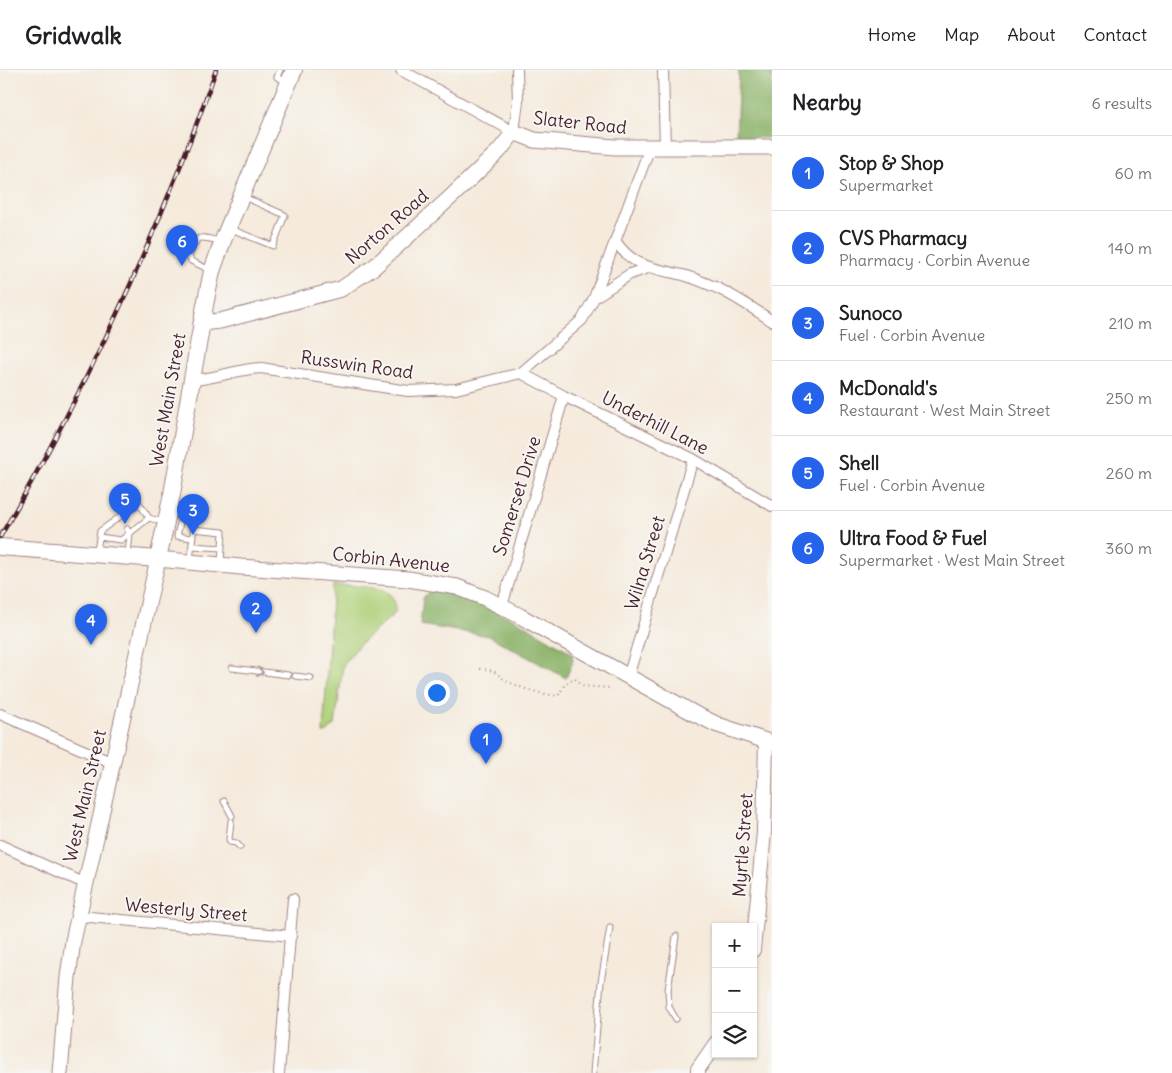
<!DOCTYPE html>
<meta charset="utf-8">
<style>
body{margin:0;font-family:Delius,sans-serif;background:#f6f6f6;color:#202124}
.controls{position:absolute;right:15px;bottom:15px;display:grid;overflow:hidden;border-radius:0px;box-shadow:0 1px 4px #0004}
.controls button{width:45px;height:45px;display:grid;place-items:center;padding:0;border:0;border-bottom:1px solid #e0e0e0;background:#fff;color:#202124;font:25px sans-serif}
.you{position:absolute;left:436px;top:622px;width:18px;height:18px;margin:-12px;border:4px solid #fff;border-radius:50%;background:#1a73e8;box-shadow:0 0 0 8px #1a73e833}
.badge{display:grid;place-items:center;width:32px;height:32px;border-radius:50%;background:#2563eb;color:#fff;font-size:16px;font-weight:700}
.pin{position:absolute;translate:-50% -41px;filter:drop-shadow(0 1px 2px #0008)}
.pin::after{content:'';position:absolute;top:26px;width:18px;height:15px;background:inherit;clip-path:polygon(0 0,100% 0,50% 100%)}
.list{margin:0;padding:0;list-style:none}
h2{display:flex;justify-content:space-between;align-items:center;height:65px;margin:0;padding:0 20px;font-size:21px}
h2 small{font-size:16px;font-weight:400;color:#757577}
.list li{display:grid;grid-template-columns:32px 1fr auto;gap:15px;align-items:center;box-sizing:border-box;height:75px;padding:0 20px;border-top:1px solid #e0e0e0}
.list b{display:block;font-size:19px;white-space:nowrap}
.list p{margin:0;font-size:16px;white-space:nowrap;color:#757577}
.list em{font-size:16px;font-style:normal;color:#757577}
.icon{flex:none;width:28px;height:28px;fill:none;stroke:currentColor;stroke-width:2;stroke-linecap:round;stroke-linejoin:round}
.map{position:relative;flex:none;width:772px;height:1003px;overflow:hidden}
header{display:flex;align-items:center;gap:30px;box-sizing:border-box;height:70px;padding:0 25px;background:#fff;border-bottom:1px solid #e0e0e0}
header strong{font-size:24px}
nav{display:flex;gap:28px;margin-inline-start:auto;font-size:18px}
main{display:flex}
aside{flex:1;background:#fff}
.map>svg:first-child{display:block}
</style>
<header>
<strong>Gridwalk</strong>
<nav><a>Home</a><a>Map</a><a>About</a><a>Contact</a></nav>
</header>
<main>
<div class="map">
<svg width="772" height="1003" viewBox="0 0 772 1003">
<rect width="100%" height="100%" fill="#f6f6f2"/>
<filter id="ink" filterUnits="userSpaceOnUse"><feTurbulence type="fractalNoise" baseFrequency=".02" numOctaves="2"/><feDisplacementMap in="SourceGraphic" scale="10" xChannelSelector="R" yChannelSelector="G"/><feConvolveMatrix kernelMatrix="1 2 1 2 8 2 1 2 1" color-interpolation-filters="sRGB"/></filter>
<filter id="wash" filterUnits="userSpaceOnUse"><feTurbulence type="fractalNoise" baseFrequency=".0096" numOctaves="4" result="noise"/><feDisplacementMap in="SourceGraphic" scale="20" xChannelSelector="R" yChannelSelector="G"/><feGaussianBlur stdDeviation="1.12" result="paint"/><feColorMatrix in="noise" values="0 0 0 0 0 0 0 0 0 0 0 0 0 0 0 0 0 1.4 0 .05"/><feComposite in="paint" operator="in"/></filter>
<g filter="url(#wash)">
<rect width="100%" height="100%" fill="#f5eadb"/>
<path fill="#afd078" stroke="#7c7852" d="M333,515C347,516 385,515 392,527C396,532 395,537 395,543L359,575L343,595L335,655L326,663H323Z"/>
<path fill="#8bb268" stroke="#6a684a" d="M739,0H772V68L736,67Z
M431,519L459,527L518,551L572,583L573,591L566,608L489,566L420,555L423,528Z"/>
</g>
<g filter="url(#ink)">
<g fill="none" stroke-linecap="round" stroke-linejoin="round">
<defs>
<path id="service" d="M280,0L277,7L287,12
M231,159L273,176L285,145L244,127
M210,200L191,191L189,186C198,164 197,166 219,171
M171,441L195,448L190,490
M182,444L177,466L192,468
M127,459L130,464L128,484
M193,459L223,462L221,492
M99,467L121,470L149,448
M192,476L222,478
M97,481L100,461L139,433L149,448L163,452
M232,598L288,605
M295,606L311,608
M224,731L232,746
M231,751L229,769L230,772L236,773L240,777
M676,866L668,920L669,937L676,949
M593,1003L601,912L610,857"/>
<path id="minor" d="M401,0L514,62L518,31L517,0
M663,0L665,78
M616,172C634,198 654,198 683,205C694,208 705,213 715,217C735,226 754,239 772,251
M595,227L630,204L648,198
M521,303L564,326L693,389L772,436
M192,310C215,309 237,299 261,298L408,321L456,319L521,303L582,250L594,228L650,77
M502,536L564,326
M628,607L693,389
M0,644L113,693
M0,775L86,814
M79,846L291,866
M279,1003L293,829"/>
<path id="tertiary" d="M753,880L764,762L766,672
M698,1003V999L716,973"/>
<path id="secondary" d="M201,253L220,251L341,219L374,197L453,125L499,81L514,62L534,70L615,77H772
M60,1003L68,907L73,871L158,489L241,497L408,509L457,517L485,528L520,546L695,644L718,655L772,673"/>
<path id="primary" d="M0,477L158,489L172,424L205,235L212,201L225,165L294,0"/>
</defs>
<use href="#service" stroke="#a08483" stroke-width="7"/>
<use href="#minor" stroke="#a08483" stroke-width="12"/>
<use href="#tertiary" stroke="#a08483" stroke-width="16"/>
<use href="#secondary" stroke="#a08483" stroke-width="17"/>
<use href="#primary" stroke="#a08483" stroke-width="18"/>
<path stroke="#a08483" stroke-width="2" stroke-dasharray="1 4" stroke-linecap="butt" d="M480,599C501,600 495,606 511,613C526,620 542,624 558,626L565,614L574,608L583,616L610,618"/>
<use href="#service" stroke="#fff" stroke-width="5"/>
<use href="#minor" stroke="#fff" stroke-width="10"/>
<use href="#tertiary" stroke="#fff" stroke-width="14"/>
<use href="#secondary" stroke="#fff" stroke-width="15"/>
<use href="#primary" stroke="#fff" stroke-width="16"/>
<defs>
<path id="rail" d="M0,467C87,318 159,163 216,0"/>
</defs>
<use href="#rail" stroke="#4a1f2b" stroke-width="4.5"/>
<use href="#rail" stroke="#f6f6f2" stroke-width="2.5" stroke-dasharray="8" stroke-linecap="butt"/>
</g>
<defs><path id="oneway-chevron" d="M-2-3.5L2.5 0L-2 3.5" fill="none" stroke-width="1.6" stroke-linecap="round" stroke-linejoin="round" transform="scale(1.25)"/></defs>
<use stroke="#ae9aa0" href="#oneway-chevron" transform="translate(260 602) rotate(7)"/>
</g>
<g text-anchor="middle" stroke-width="4" stroke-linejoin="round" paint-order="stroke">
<g font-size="18" fill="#4a1f2b" stroke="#f6f6f2">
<text transform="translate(580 53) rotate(6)" y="6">Slater Road</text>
<text transform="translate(387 157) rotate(-41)" y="6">Norton Road</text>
<text transform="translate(357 295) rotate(8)" y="6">Russwin Road</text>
<text transform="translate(168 330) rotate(-80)" y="6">West Main Street</text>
<text transform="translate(655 353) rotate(27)" y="6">Underhill Lane</text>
<text transform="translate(517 426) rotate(-73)" y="6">Somerset Drive</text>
<text transform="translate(391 490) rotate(6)" y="6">Corbin Avenue</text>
<text transform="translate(645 493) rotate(-73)" y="6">Wilna Street</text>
<text transform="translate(85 726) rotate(-77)" y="6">West Main Street</text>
<text transform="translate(743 775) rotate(-86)" y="6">Myrtle Street</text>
<text transform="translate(186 840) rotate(5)" y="6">Westerly Street</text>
</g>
</g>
</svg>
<div class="controls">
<button>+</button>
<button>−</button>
<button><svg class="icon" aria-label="layers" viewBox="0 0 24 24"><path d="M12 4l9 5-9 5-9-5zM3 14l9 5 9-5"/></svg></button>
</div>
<div class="you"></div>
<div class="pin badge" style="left:486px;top:694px">1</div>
<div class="pin badge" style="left:256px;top:563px">2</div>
<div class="pin badge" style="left:193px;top:465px">3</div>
<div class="pin badge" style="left:91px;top:575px">4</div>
<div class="pin badge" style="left:125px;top:454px">5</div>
<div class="pin badge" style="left:182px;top:196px">6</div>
</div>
<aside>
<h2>Nearby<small>6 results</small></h2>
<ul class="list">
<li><span class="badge">1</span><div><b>Stop &amp; Shop</b><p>Supermarket</p></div><em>60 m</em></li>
<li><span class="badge">2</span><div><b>CVS Pharmacy</b><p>Pharmacy · Corbin Avenue</p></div><em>140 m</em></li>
<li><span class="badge">3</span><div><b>Sunoco</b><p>Fuel · Corbin Avenue</p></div><em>210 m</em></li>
<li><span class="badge">4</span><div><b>McDonald's</b><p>Restaurant · West Main Street</p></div><em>250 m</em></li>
<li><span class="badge">5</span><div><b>Shell</b><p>Fuel · Corbin Avenue</p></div><em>260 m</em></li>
<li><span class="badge">6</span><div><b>Ultra Food &amp; Fuel</b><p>Supermarket · West Main Street</p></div><em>360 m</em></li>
</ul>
</aside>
</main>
